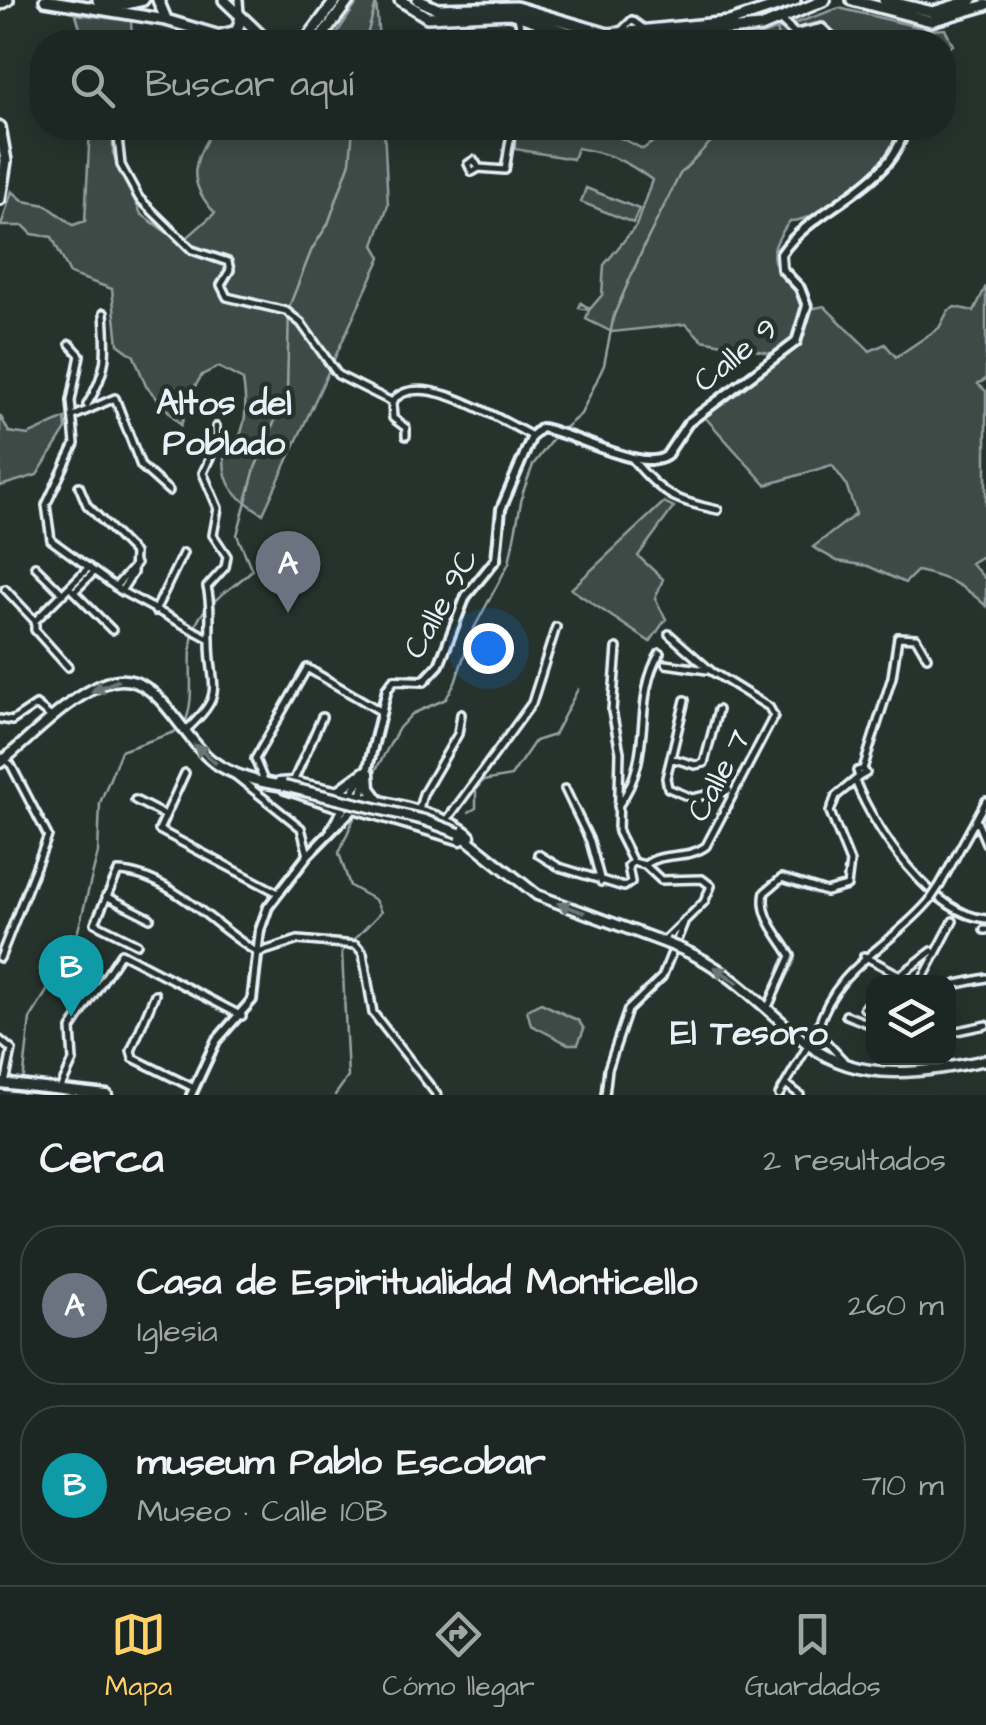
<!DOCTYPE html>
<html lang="es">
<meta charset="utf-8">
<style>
body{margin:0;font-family:"Architects Daughter",sans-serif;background:#29322f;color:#f1f3f6}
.controls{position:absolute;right:30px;bottom:30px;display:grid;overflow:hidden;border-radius:20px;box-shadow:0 5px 25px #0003}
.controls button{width:90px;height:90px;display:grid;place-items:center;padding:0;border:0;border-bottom:2px solid #3a4340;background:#1c2622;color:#f1f3f6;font:50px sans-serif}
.you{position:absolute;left:488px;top:648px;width:35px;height:35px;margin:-25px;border:8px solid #fff;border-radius:50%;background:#1a73e8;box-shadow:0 0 0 15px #1a73e833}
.badge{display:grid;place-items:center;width:65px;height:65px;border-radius:50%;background:#ffd166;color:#fff;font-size:32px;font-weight:700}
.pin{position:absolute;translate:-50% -82px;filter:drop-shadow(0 2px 5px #0008)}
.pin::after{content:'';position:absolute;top:52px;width:35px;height:30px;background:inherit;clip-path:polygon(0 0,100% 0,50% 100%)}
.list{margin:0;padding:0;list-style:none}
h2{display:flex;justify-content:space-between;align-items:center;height:130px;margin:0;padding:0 40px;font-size:42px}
h2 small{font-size:32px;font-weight:400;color:#a0a5a5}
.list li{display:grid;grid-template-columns:65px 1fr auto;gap:30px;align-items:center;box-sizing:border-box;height:160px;margin:0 20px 20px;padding:0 20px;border:2px solid #3a4340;border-radius:40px}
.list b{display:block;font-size:38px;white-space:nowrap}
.list p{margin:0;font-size:32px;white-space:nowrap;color:#a0a5a5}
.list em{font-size:32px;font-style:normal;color:#a0a5a5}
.icon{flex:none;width:55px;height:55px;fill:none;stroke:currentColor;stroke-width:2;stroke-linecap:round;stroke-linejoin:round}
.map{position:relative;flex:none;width:986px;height:1095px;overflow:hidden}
.search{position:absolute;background:#1c2622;box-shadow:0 5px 25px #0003;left:30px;right:30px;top:30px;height:110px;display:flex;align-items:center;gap:25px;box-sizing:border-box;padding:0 35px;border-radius:40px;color:#a0a5a5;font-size:38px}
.sheet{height:490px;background:#1c2622}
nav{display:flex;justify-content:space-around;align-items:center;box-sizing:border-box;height:140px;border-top:2px solid #3a4340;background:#1c2622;font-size:28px;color:#a0a5a5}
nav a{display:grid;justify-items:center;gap:5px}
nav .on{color:#ffd166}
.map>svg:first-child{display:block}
</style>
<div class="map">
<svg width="986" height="1095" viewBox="0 0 986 1095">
<rect width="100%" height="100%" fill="#26332d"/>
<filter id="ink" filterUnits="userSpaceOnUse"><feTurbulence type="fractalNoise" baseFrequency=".01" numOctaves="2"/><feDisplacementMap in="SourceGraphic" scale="20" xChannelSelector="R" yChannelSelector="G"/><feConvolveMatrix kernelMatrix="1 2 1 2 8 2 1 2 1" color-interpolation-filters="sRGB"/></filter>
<g filter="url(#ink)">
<path fill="#3e4b47" stroke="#939ea0" stroke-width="2.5" d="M359,0H376L379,42H331Z
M839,8L931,30L945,29L953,45L944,50V42H755L756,37Z
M76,14L131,21L132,39L139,42H91L81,32Z
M90,128H113V153L141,214L181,243L215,213C185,181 193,161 214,128H384L388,205L374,245L381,257L263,514C239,498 224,490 224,459C247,435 248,412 243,380L218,367L202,375L194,388L181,425L146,386L134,356L118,344L112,289L70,274L52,237L32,234L24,226H1L12,191L24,201L46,205L73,225L85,221Z
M515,128L556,133C584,118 615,135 643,149L672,128H897C895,163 824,221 790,221C749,275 796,266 801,311L824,306L870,351L885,344L896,357L939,328L948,311L955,307L974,311L986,286V379L978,384L986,391V554L971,563L986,580V606C964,585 946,577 917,571L905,583L868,566L837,561L813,547L856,514L846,484L832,465L766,485L704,416L738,393L770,353L702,340L686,324L612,332L586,319L589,310L579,308L581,303L590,309L602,295L604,265L636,226L652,180C627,161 608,153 577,148L573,159L515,149Z
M586,188L639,209L633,223L581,202Z
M0,415L9,432L28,435L65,418L66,429L37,475L0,486Z
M664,502L674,507L638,556L663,579L655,599L666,619L650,642L571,589Z
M541,1003L579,1021L584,1029L578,1044H568L531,1025L527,1010Z"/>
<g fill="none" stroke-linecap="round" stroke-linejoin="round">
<path stroke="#98a3a5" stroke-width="2.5" d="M775,0V2
M777,28L778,42
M365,42L377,0
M184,725C201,690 178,643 204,611C215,598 238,584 252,570L237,535L255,468L287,392L289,307L312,249L328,224L350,162L353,128
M373,775L399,728L412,714L446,699L455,683L472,632L509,563L523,492L533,465L554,437L581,414L604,365L614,315L646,242L680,174L724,128
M469,812L476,808V789L483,781L511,776L535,741L554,735L578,689
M23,1083L30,1019L74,946L98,853L100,803L121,751L177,731
M22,1095V1090
M335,1095L348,1077L342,952L381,912L375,900L350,886L339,853L354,818"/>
<defs>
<path id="minor" d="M239,0L240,14
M518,18L524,42
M621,31L632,20L643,28
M524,37L536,28L566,34
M117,128L121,165L139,198L192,250L228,262L230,270L221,285L227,297L286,311L301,323L338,375L392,402
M479,168L474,160L468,164L472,172L479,168L505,170L512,128
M70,344L80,355L71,401L75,444L46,505L51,540L121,591L210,639
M87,405C108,371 107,353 104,313
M74,416L115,398L141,466L169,491
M406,436V428L393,418L392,402C418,367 500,420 532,436
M633,460C662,495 675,501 718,510
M79,486L87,505L134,553L133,573L121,591
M35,566L63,594
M115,587L136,564
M70,588L112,630
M5,589L35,621
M74,592L93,573
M155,611L183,553
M617,648L612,711L620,752L618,832L633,862L645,865
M666,664L707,670
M68,667L35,630V621L89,567
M685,700L666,778L668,788L692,798L729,790
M0,719L12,721L36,705L51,717
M184,732C228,692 210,690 210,641C209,621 212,607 207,587L225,567L227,556L213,535L218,508L203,473L217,442L216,427
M0,756L11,765L48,836L0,958
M671,758L695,765L704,763L718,710
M863,769L892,677L898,637L916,638L927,657
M863,769L866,773L859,777L857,771Z
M185,773L159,830L278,893
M236,776L301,828L308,855
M264,781L255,759L307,668L382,712
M293,782L322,717
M856,783C875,830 932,914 986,919
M565,789L590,841L601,882
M284,790L344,810
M135,800L164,815
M618,806C656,756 631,700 660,653
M976,819L986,843
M415,824L423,794L458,734L461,714
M444,824L532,703L556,627
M538,854L559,867L624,887L631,882L628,866L633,862
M645,865C662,851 688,860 706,846L774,716L769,707L711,671L669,634
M645,865L661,880L702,879L711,886L704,902L663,942
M940,885L986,801
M106,896L150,918
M984,930H986
M137,944L95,923L118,872C169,873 217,929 258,953L298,940L356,945L363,953L373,1013L437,1095
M864,956L913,982
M891,982L932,951
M921,982L953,921
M957,984L986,978
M155,994L131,1051L133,1058L194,1088
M768,1007L791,956C780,936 759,917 765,892L782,878L826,892L847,886L850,862L830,812L836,796L859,777
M864,1008L874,995
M846,1015L874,1026
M948,1033L986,1025
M0,1040L12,1050L5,1084
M843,1060L817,1032C834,966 890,948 930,900
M786,1084L800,1095
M60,1089L73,1061L71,1029L121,953L242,1016
M605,1095L608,1069L628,1010L662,977L685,920
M779,1095L809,1044"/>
<path id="tertiary" d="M780,20L795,34L822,28L837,42
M361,797L387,689L394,680L424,681L439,665L466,596L496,559L501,509L532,436L541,428C573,433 643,473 666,456L688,423L796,342L807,306L800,288L782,269L781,254C813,206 890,189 905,128
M331,829L365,771
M191,1095L216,1041L252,1000L260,930L268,907L308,855L354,808"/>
<path id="secondary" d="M0,763C32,737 67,698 106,683C155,664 179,735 211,760C232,776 258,782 284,786
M369,773L370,788L381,803
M279,783L293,782C333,792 446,809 470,836
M335,793L364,772
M354,808L461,840
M459,833L537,895L666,943
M681,949C732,970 766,1011 809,1045C861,1085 927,1072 986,1060
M0,1083L107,1095"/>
<path id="primary" d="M45,0L166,20L240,42
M98,0L126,4L143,0
M158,0L166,19
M224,0L268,42
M400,0L427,17L510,13L595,41L761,27L825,0
M418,0L438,9L516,7L608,34L729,22L795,0
M852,0L931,21L986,5
M884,0L933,12L972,0
M0,4L8,0
M221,35L237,31L241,17
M305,42L336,0
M318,42L349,0
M0,127L6,161L0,199"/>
</defs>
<use href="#minor" stroke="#e8f1f8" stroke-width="12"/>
<use href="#tertiary" stroke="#e8f1f8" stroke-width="14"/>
<use href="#secondary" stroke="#e8f1f8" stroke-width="15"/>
<use href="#primary" stroke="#e8f1f8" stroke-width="16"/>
<use href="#minor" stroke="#26332d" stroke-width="5"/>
<use href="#tertiary" stroke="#26332d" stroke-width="6"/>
<use href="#secondary" stroke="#26332d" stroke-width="8"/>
<use href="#primary" stroke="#26332d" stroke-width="9"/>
<defs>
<path id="minor-bridge" d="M930,900L940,885"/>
<path id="secondary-bridge" d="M284,786L424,820L459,833
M666,943L681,949"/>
</defs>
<use href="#minor-bridge" stroke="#e8f1f8" stroke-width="12" stroke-linecap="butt"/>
<use href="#secondary-bridge" stroke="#e8f1f8" stroke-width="15" stroke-linecap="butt"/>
<use href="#minor-bridge" stroke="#26332d" stroke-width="5"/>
<use href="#secondary-bridge" stroke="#26332d" stroke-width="8"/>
</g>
<defs><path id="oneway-solid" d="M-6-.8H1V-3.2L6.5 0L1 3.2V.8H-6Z" transform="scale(2.5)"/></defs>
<g fill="#6a7674">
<use href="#oneway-solid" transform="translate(105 686) rotate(158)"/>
<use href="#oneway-solid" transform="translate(205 754) rotate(-139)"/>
<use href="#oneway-solid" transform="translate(571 908) rotate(-160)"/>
<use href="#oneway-solid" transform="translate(726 975) rotate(-145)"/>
</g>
</g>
<g text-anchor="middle" stroke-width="9" stroke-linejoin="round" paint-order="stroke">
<g font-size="32" fill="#e8f1f8" stroke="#26332d">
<text transform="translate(735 354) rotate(-39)" y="11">Calle 9</text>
<text transform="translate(440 603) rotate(-61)" y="11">Calle 9C</text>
<text transform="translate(718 775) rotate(-62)" y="11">Calle 7</text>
</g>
<g font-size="35" font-weight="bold" fill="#e8f1f8" stroke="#26332d">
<text x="224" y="414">Altos del<tspan x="224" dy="40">Poblado</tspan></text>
<text x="749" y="1044">El Tesoro</text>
</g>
</g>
</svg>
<div class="controls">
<button><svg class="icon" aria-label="layers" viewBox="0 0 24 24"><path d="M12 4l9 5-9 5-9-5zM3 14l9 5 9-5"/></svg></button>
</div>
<div class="you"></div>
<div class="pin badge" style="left:288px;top:613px;background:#6b7280">A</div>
<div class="pin badge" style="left:71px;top:1017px;background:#0f9aa8">B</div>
<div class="search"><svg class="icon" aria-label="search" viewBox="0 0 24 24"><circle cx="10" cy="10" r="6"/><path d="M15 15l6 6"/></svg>Buscar aquí</div>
</div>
<section class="sheet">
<h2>Cerca<small>2 resultados</small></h2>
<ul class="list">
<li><span class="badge" style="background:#6b7280">A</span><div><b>Casa de Espiritualidad Monticello</b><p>Iglesia</p></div><em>260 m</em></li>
<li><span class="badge" style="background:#0f9aa8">B</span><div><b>museum Pablo Escobar</b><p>Museo · Calle 10B</p></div><em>710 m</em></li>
</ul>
</section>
<nav>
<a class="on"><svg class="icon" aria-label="map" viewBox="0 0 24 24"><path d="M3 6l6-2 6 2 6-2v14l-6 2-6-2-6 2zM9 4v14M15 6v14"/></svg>Mapa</a>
<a><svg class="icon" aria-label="directions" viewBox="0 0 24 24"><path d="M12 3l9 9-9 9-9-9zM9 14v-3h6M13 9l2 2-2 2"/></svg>Cómo llegar</a>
<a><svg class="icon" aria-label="saved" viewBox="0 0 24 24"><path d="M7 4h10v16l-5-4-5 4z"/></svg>Guardados</a>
</nav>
